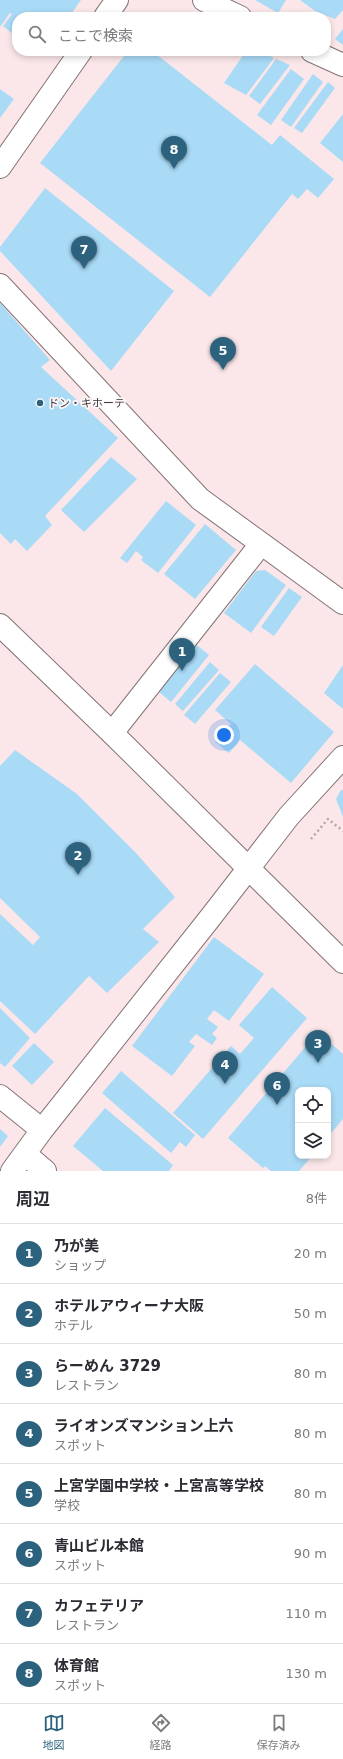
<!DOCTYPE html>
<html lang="ja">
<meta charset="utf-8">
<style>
body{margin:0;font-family:"DejaVu Sans","Noto Sans JP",sans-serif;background:#f2f2f3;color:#2b2b33}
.controls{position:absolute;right:12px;bottom:12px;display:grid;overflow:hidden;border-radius:8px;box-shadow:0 2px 6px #0003}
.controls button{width:36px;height:36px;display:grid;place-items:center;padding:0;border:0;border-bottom:1px solid #e1e1e2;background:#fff;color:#2b2b33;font:20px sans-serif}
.you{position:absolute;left:224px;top:735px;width:14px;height:14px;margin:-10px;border:3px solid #fff;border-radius:50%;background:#1a73e8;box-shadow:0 0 0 6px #1a73e833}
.badge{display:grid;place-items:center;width:26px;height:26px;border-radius:50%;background:#2d627e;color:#fff;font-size:13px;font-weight:700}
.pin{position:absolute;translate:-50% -33px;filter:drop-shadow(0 1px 2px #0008)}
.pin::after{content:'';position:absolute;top:21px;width:14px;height:12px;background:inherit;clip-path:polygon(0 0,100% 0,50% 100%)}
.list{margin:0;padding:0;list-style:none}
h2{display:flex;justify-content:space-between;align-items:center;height:52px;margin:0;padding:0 16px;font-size:17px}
h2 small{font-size:13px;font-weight:400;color:#7c7c81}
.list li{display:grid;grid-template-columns:26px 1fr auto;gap:12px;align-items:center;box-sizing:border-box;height:60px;padding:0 16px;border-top:1px solid #e1e1e2}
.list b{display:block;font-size:15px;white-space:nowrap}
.list p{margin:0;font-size:13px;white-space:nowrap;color:#7c7c81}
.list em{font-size:13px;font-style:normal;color:#7c7c81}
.icon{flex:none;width:22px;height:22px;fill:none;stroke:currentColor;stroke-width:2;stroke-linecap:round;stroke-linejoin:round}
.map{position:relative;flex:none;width:343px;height:1171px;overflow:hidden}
.search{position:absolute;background:#fff;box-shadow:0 2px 6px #0003;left:12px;right:12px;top:12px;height:44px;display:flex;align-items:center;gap:10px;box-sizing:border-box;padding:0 14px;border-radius:16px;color:#7c7c81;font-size:15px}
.sheet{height:532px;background:#fff}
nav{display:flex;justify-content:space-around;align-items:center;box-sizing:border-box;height:56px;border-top:1px solid #e1e1e2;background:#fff;font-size:11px;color:#7c7c81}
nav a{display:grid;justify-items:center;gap:2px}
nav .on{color:#2d627e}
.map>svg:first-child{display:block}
</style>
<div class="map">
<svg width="343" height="1171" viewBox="0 0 343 1171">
<rect width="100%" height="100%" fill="#fbe7e9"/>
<path fill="#a9daf6" d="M0,0H81L69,17H17V29L13,34L3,26L12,14L10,13L0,27Z
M255,0H286L278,13Z
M300,0H343V10L335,19L315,11Z
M343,29V45L335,39Z
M128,51H152L272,145L280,135L334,179L318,198L307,189L298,199L292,194L210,297L40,163Z
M246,51H260L274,58L246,95L224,83Z
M276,59L290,65L260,104L249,96Z
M291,69L304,79L271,125L257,115Z
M313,74L323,82L291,127L281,120Z
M328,82L335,88L302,133L294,128Z
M0,89L14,99L0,118Z
M343,114V162L320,143Z
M45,188L174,291L111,371L0,251V247Z
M0,303L50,360L41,367L118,438L45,516L52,525L27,551L15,539L11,544L0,533Z
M111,457L137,479L84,532L61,510Z
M166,501L196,525L158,573L141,560L143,557L136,551L127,563L120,558Z
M205,524L236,550L195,599L164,574Z
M265,570L286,585L251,633L224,613L256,571Z
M289,588L302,597L274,636L261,627Z
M193,642L209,655L171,702L159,692L160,683Z
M210,662L219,670L183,711L175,704Z
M255,664L334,732L291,783L240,740L229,753L215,742L231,724L215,710Z
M343,665V709L324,693Z
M220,673L231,682L195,724L184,715Z
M15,750L77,794L135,852L175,897L143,929L159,942L107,993L89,976L35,1034L0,1001V914L33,945L40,937L0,898V766Z
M341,790H343V817L336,799Z
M214,937L264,974L229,1021L214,1010L207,1019L218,1027L212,1034L217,1038L212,1045L196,1034L189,1042L195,1046L172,1076L132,1046Z
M272,987L307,1018L203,1139L173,1113L231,1046L240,1054L254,1038L239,1025Z
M0,1008L30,1038L5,1067L0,1063Z
M318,1032L343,1054V1119L328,1137V1090H298V1156H312L299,1171H271L265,1166L263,1168L228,1138Z
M34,1043L54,1062L32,1085L12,1066Z
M121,1071L195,1135L186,1147L180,1142L171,1153L102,1093Z
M105,1108L173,1165L169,1171H103L73,1146Z
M0,1129L8,1136L0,1147Z"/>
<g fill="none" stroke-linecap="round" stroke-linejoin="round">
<defs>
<path id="minor" d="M112,733L261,544"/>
<path id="tertiary" d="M204,0L240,17
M105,17L117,0
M312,51L343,65
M0,167L81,51
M0,285L200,499L343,603
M0,625L112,733L343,962
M0,1096L42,1130
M25,1154L45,1171
M12,1171L42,1130L210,918L289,816L343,757"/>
</defs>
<use href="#minor" stroke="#857375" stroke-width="24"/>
<use href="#tertiary" stroke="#857375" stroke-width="24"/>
<path stroke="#b5a5a7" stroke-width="2.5" stroke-dasharray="2 3" stroke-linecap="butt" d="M311,839L328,819L343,831"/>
<use href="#minor" stroke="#fff" stroke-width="22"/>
<use href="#tertiary" stroke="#fff" stroke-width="22"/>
</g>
<circle fill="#2d627e" stroke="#fcf8f9" stroke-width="1.5" cx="40" cy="403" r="4"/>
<g text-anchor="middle" stroke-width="3.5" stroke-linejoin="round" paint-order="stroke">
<g font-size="11" fill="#3d3536" stroke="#fcf8f9" text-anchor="start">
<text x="48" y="407">ドン・キホーテ</text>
</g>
</g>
</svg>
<div class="controls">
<button><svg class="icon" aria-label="locate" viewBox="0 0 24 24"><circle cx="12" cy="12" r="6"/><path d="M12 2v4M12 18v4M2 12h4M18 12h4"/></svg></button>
<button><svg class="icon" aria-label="layers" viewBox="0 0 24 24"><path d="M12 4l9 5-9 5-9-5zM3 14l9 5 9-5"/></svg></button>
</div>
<div class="you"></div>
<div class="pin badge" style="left:182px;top:671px">1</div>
<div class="pin badge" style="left:78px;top:875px">2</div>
<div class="pin badge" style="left:318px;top:1063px">3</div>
<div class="pin badge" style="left:225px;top:1084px">4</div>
<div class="pin badge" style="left:223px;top:370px">5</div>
<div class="pin badge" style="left:277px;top:1105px">6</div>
<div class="pin badge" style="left:84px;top:269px">7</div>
<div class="pin badge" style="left:174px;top:169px">8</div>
<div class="search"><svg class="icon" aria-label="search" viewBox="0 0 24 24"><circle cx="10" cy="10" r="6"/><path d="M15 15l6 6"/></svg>ここで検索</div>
</div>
<section class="sheet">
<h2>周辺<small>8件</small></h2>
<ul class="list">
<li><span class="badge">1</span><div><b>乃が美</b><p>ショップ</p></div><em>20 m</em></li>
<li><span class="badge">2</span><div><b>ホテルアウィーナ大阪</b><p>ホテル</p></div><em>50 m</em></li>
<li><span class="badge">3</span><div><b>らーめん 3729</b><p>レストラン</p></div><em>80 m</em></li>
<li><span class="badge">4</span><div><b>ライオンズマンション上六</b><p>スポット</p></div><em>80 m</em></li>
<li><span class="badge">5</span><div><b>上宮学園中学校・上宮高等学校</b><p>学校</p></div><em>80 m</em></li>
<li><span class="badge">6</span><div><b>青山ビル本館</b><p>スポット</p></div><em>90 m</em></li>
<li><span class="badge">7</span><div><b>カフェテリア</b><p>レストラン</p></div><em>110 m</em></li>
<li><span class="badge">8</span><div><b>体育館</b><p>スポット</p></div><em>130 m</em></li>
</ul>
</section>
<nav>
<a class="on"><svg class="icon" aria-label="map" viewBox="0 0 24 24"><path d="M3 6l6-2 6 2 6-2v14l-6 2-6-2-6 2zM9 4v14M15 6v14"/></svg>地図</a>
<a><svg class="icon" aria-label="directions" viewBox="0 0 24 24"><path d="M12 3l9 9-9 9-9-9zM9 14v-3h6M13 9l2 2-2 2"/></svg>経路</a>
<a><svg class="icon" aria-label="saved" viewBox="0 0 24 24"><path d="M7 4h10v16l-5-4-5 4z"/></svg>保存済み</a>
</nav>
